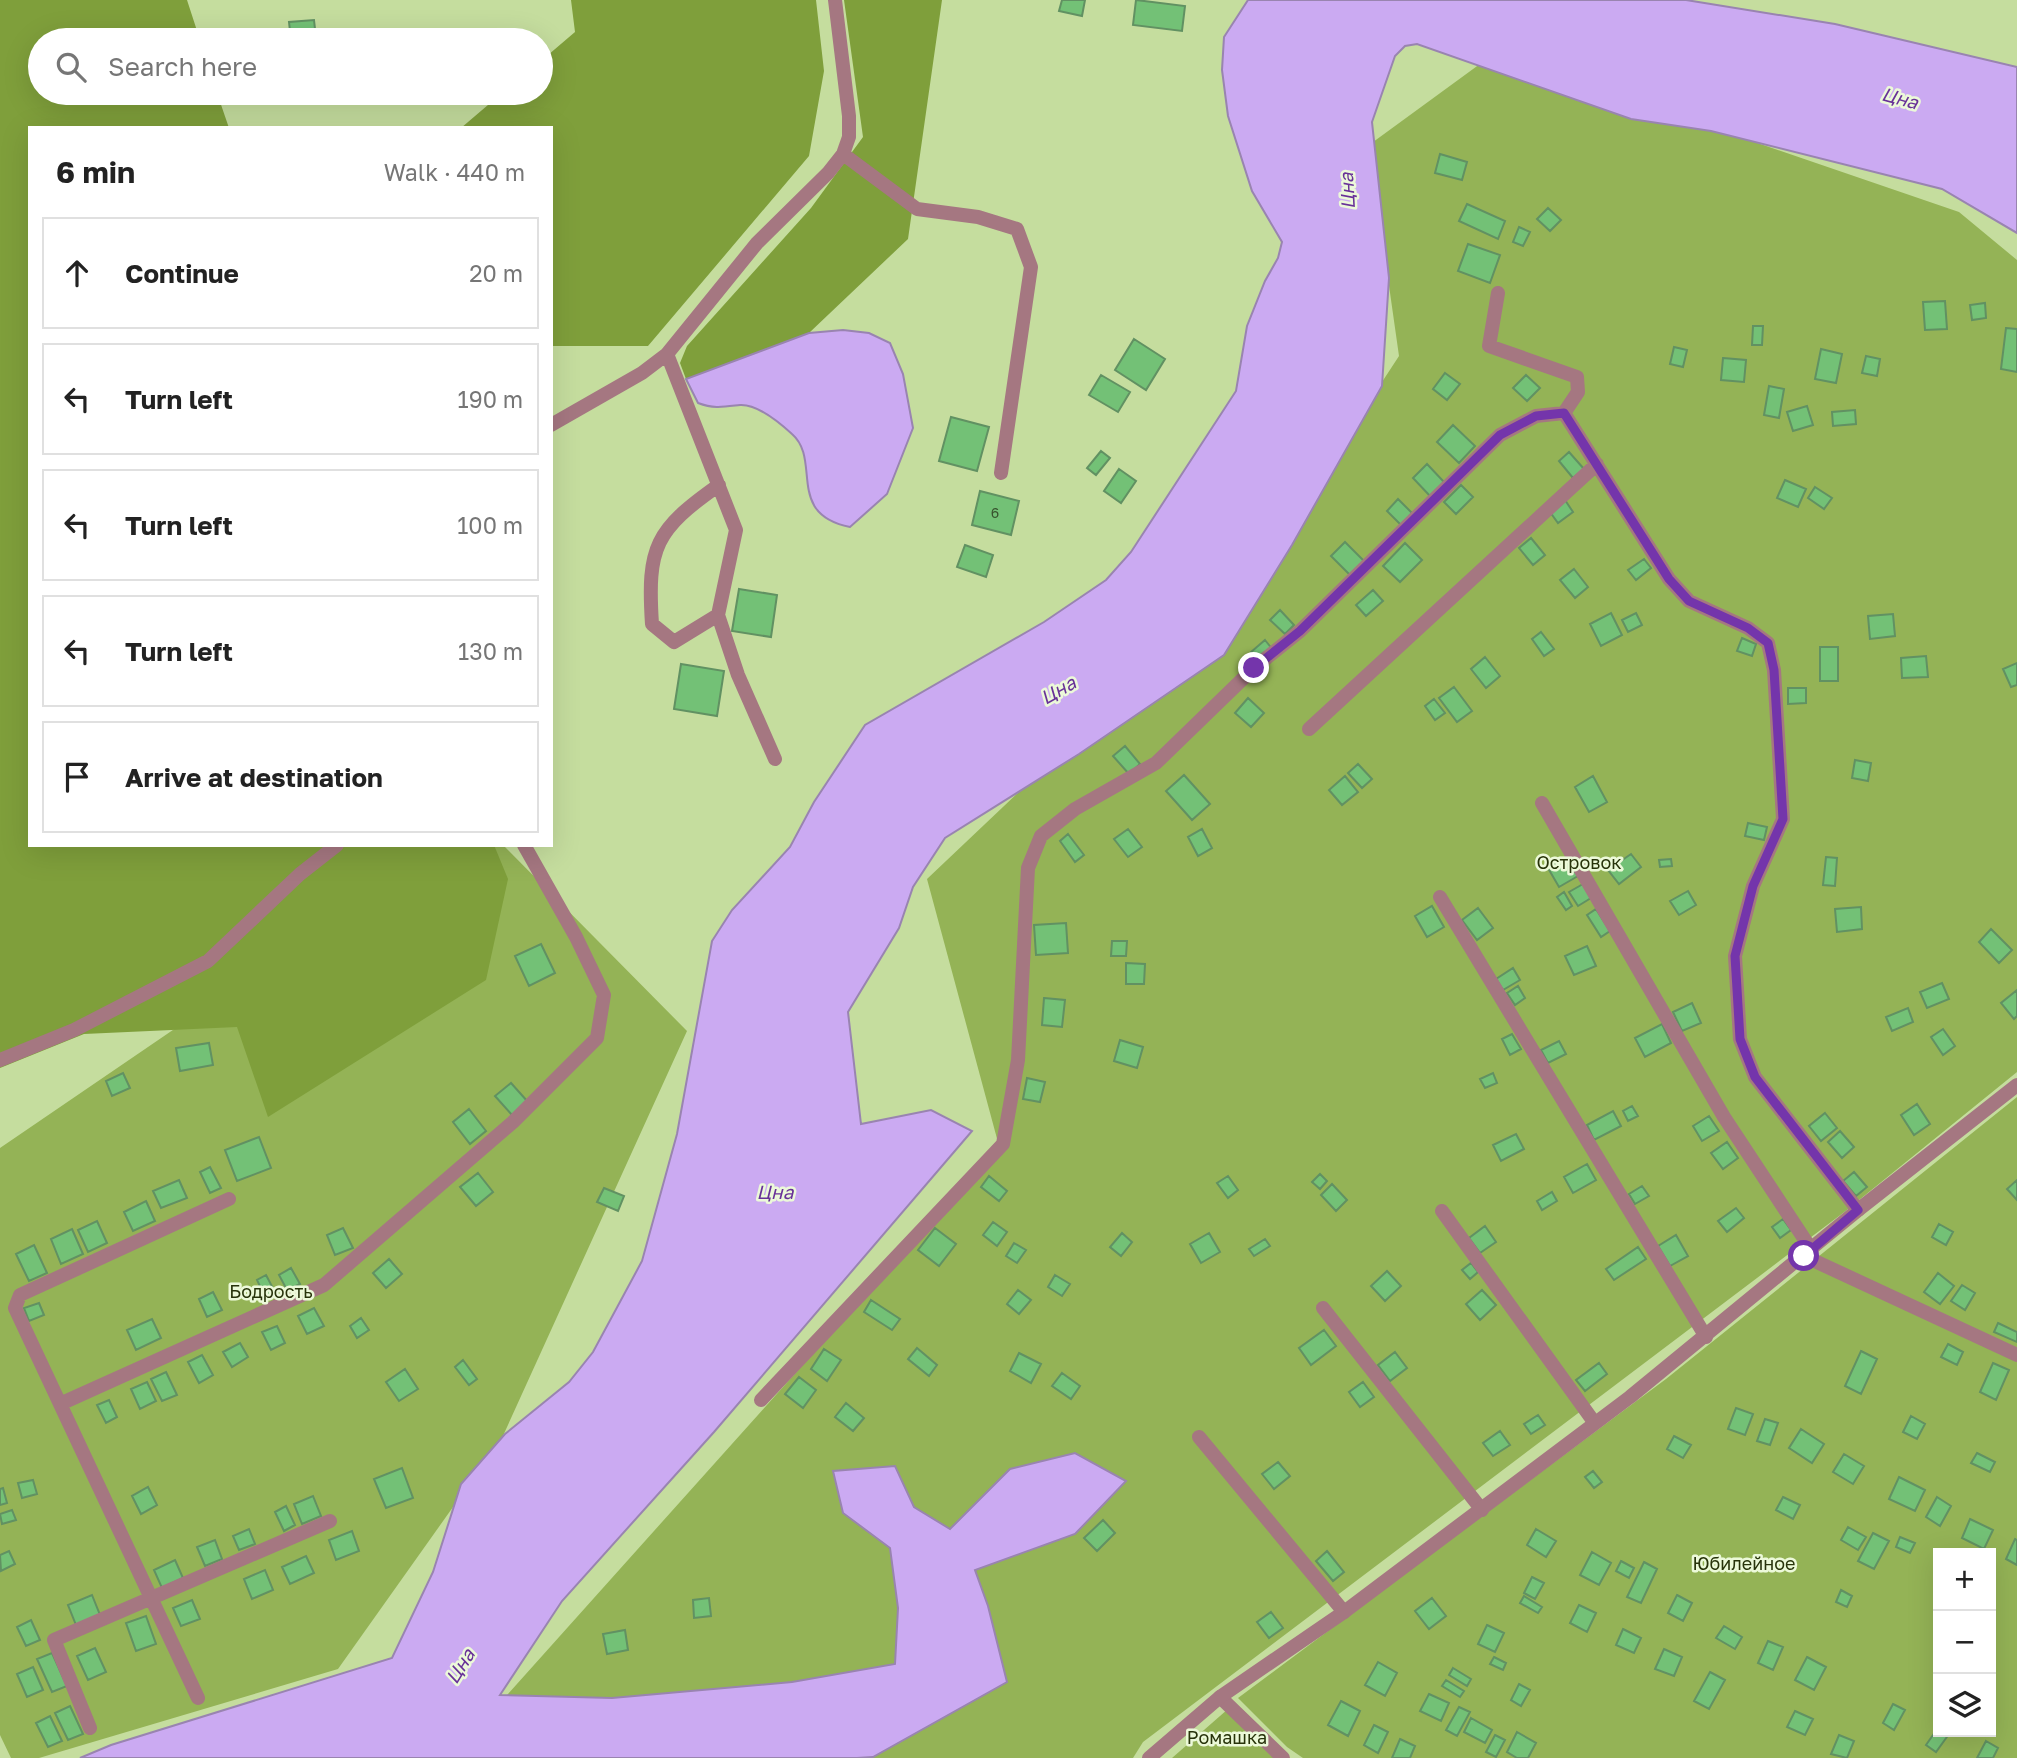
<!DOCTYPE html>
<meta charset="utf-8">
<style>
body{margin:0;font-family:"Golos Text",sans-serif;background:#f2f2f2;color:#222}
.controls{position:absolute;right:21px;bottom:21px;display:grid;overflow:hidden;border-radius:0px;box-shadow:0 7px 28px #0002}
.controls button{width:63px;height:63px;display:grid;place-items:center;padding:0;border:0;border-bottom:2px solid #e0e0e0;background:#fff;color:#222;font:35px sans-serif}
.stop{position:absolute;width:21px;height:21px;margin:-16px;border:5px solid #7435ab;border-radius:50%;background:#fff}
.stop.end{background:#7435ab;border-color:#fff;box-shadow:0 2px 7px #0008}
.list{margin:0;padding:0;list-style:none}
h2{display:flex;justify-content:space-between;align-items:center;height:91px;margin:0;padding:0 28px;font-size:30px}
h2 small{font-size:23px;font-weight:400;color:#767676}
.list li{display:grid;grid-template-columns:46px 1fr auto;gap:21px;align-items:center;box-sizing:border-box;height:112px;margin:0 14px 14px;padding:0 14px;border:2px solid #e0e0e0;border-radius:0px}
.list b{display:block;font-size:26px;white-space:nowrap}
.list em{font-size:23px;font-style:normal;color:#767676}
.icon{flex:none;width:38px;height:38px;fill:none;stroke:currentColor;stroke-width:2;stroke-linecap:round;stroke-linejoin:round}
.map{position:relative;flex:none;width:2017px;height:1758px;overflow:hidden}
.search{position:absolute;background:#fff;box-shadow:0 7px 28px #0002;left:28px;top:28px;width:525px;height:77px;display:flex;align-items:center;gap:18px;box-sizing:border-box;padding:0 24px;border-radius:38px;color:#767676;font-size:26px}
.panel{position:absolute;background:#fff;box-shadow:0 7px 28px #0002;left:28px;top:126px;width:525px;height:721px;border-radius:0px}
.map>svg:first-child{display:block}
</style>
<div class="map">
<svg width="2017" height="1758" viewBox="0 0 2017 1758">
<rect width="100%" height="100%" fill="#c5dd9e"/>
<path fill="#94b356" fill-rule="evenodd" d="M1495,53L1959,212L2017,260V1072L1843,1213L1143,1742L1133,1758H482L464,1743L999,1146L927,879L1269,555L1399,356L1369,145Z
M444,845H503L687,1031L502,1438L338,1669L39,1758H11L0,1735V1148Z
M2017,1097V1758H1303L1287,1747L1238,1698L1666,1379ZM1938,1553H1991V1732H1938Z
M1228,1709L1277,1758H1172Z"/>
<path fill="#7f9f3b" d="M0,0H187L200,40H40V93H217L229,128H30V845H494L508,879L486,980L268,1117L237,1027L84,1034L0,1068Z
M571,0H816L824,71L809,156L648,346H551V128H461L502,93H541V61L575,32Z
M844,0H942L908,239L809,333L686,379L680,363L687,346L811,208L863,137Z"/>
<path fill="#cbaaf2" stroke="#9984b0" stroke-width="2" d="M1248,0H1686L1835,24L2017,67V233L1942,189L1711,131L1631,119L1417,44L1405,46L1395,56L1372,122L1389,278L1382,386L1292,545L1224,655L1079,754L945,838L913,887L899,928L848,1012L861,1124L931,1110L972,1131L714,1432L562,1601L500,1695L612,1698L792,1682L895,1664L898,1608L890,1548L843,1513L833,1471L895,1466L914,1507L950,1529L1010,1469L1075,1453L1126,1481L1075,1534L975,1570L988,1606L1007,1682L873,1757L857,1758H80L111,1745L392,1658L433,1572L461,1484L505,1434L569,1382L593,1352L642,1261L677,1134L712,941L732,910L790,847L814,802L865,725L1044,622L1106,580L1131,552L1236,391L1247,326L1265,281L1278,258L1282,242L1252,191L1228,116L1222,70L1224,37Z
M843,330L869,333L890,343L903,374L913,428L887,494L850,527C785,514 822,460 792,434C780,423 757,404 740,405C723,407 714,409 698,403L686,379L809,333Z"/>
<path fill="#73c176" stroke="#619162" stroke-width="2" d="M1062,0H1085L1082,16L1059,11Z
M1136,0L1185,6L1182,31L1133,25Z
M314,20L316,38L291,40L289,22Z
M1440,154L1467,162L1462,180L1435,173Z
M1467,204L1505,221L1498,239L1459,221Z
M1548,208L1561,220L1550,231L1537,219Z
M1519,227L1530,232L1523,246L1513,242Z
M1468,244L1500,255L1490,283L1458,271Z
M1945,301L1947,329L1925,330L1923,302Z
M1985,303L1986,318L1972,320L1970,305Z
M1753,326H1763L1762,345H1752Z
M2006,328L2017,329V372L2001,369Z
M1134,339L1165,359L1146,390L1115,370Z
M1674,347L1687,350L1683,367L1670,364Z
M1821,349L1842,354L1836,383L1815,379Z
M1866,356L1880,359L1877,376L1862,373Z
M1723,358L1746,360L1744,382L1721,380Z
M1445,373L1460,384L1447,400L1433,389Z
M1101,375L1130,392L1118,412L1089,395Z
M1526,375L1540,388L1527,401L1513,388Z
M1769,386L1784,389L1779,418L1764,415Z
M1807,406L1813,425L1793,431L1787,412Z
M1855,410L1856,424L1833,426L1832,412Z
M951,417L989,427L977,471L939,461Z
M1453,425L1475,446L1459,463L1437,442Z
M1101,451L1110,458L1096,475L1087,468Z
M1569,452L1584,469L1573,478L1559,461Z
M1427,464L1444,482L1430,496L1413,478Z
M1119,469L1136,481L1121,503L1104,491Z
M1785,480L1806,489L1798,507L1777,498Z
M1461,485L1473,497L1456,514L1444,502Z
M1815,487L1832,498L1824,509L1808,498Z
M980,491L1019,501L1011,535L972,525Z
M1398,499L1412,513L1401,525L1387,511Z
M1565,500L1573,512L1558,523L1550,512Z
M1531,538L1545,555L1533,565L1519,548Z
M1345,542L1364,561L1350,575L1331,556Z
M1405,543L1422,560L1400,582L1383,566Z
M965,545L993,555L986,577L957,567Z
M1644,559L1651,568L1636,580L1628,570Z
M1574,569L1588,587L1575,598L1560,580Z
M739,589L777,595L771,637L732,631Z
M1373,590L1383,601L1366,616L1356,605Z
M1280,610L1294,625L1285,634L1270,620Z
M1611,613L1622,635L1601,646L1590,624Z
M1636,613L1642,625L1628,632L1622,620Z
M1893,614L1895,636L1870,639L1868,616Z
M1541,632L1554,649L1544,656L1532,639Z
M1742,638L1756,644L1752,656L1737,651Z
M1265,640L1273,650L1260,662L1251,652Z
M1820,647H1838V681H1820Z
M1926,656L1928,677L1902,678L1901,658Z
M1485,657L1500,676L1486,688L1471,669Z
M2017,663V685L2011,687L2003,669Z
M681,664L724,671L717,716L674,709Z
M1454,687L1472,711L1457,722L1439,698Z
M1788,688H1806V703L1788,704Z
M1248,698L1264,713L1251,727L1235,713Z
M1434,699L1445,713L1435,720L1425,706Z
M1125,746L1140,764L1129,774L1113,756Z
M1855,760L1871,763L1868,781L1852,778Z
M1358,764L1372,779L1362,788L1348,773Z
M1184,775L1210,804L1192,820L1166,791Z
M1345,776L1358,792L1342,805L1329,790Z
M1593,776L1607,802L1589,812L1575,787Z
M1748,823L1767,827L1764,840L1745,836Z
M1128,829L1142,847L1128,857L1114,839Z
M1202,829L1212,848L1198,856L1188,837Z
M1068,834L1084,855L1075,862L1060,841Z
M1631,854L1641,867L1619,884L1608,870Z
M1566,857L1578,876L1559,887L1548,868Z
M1826,857L1837,858L1835,886L1823,885Z
M1671,859L1672,866L1660,867L1659,860Z
M1583,884L1591,898L1578,906L1569,892Z
M1688,891L1696,905L1679,915L1670,901Z
M1564,892L1572,906L1566,910L1557,897Z
M1432,906L1444,927L1427,937L1415,916Z
M1861,907L1862,929L1837,932L1835,909Z
M1478,908L1493,928L1477,940L1462,920Z
M1596,909L1610,931L1601,937L1587,915Z
M1066,923L1068,953L1036,955L1034,925Z
M1991,929L2012,950L1999,963L1979,942Z
M1112,941H1127L1126,956H1111Z
M541,944L555,973L529,986L515,956Z
M1587,946L1596,966L1574,975L1565,956Z
M1126,963L1145,964L1144,984H1126Z
M1513,968L1520,980L1503,990L1496,979Z
M1942,983L1949,999L1927,1008L1920,992Z
M1518,986L1525,998L1515,1005L1507,993Z
M2017,990V1016L2014,1019L2001,1003Z
M1044,998L1065,1000L1062,1027L1042,1025Z
M1692,1003L1701,1023L1682,1031L1673,1012Z
M1908,1008L1913,1022L1892,1031L1886,1017Z
M1662,1024L1671,1043L1645,1057L1635,1038Z
M1943,1029L1955,1046L1943,1055L1931,1037Z
M1512,1034L1521,1049L1510,1055L1502,1039Z
M1120,1040L1143,1047L1137,1068L1114,1061Z
M1559,1041L1566,1054L1548,1063L1541,1050Z
M209,1043L213,1065L180,1071L176,1048Z
M123,1073L130,1088L112,1096L106,1081Z
M1493,1073L1497,1083L1485,1088L1480,1079Z
M1027,1078L1045,1082L1040,1102L1023,1099Z
M511,1083L528,1102L512,1115L495,1096Z
M1917,1104L1930,1124L1914,1135L1901,1115Z
M1632,1106L1638,1116L1628,1121L1623,1111Z
M469,1109L486,1131L470,1144L453,1122Z
M1613,1111L1621,1126L1594,1140L1587,1125Z
M1825,1113L1837,1128L1821,1141L1809,1126Z
M1709,1116L1719,1131L1702,1141L1693,1126Z
M1840,1131L1854,1147L1842,1158L1828,1142Z
M1516,1134L1524,1149L1501,1161L1493,1145Z
M259,1137L271,1168L237,1181L225,1150Z
M1727,1142L1738,1158L1723,1169L1711,1153Z
M1587,1164L1596,1180L1573,1193L1564,1177Z
M210,1167L221,1188L210,1193L200,1172Z
M1854,1172L1867,1187L1856,1196L1843,1181Z
M478,1173L493,1192L476,1206L460,1187Z
M1320,1174L1327,1181L1320,1189L1312,1182Z
M989,1176L1007,1191L999,1201L981,1187Z
M1228,1176L1238,1190L1228,1198L1217,1183Z
M179,1180L187,1198L161,1208L153,1191Z
M2017,1180V1200L2007,1189Z
M1332,1184L1347,1200L1336,1211L1321,1195Z
M1642,1186L1649,1196L1635,1204L1629,1194Z
M604,1188L624,1196L618,1211L597,1202Z
M1552,1192L1557,1201L1542,1210L1537,1201Z
M146,1201L155,1221L133,1231L124,1212Z
M1736,1208L1744,1218L1727,1232L1718,1221Z
M1783,1219L1791,1230L1780,1238L1772,1227Z
M97,1221L107,1243L88,1252L78,1230Z
M993,1222L1007,1232L997,1246L983,1235Z
M1939,1224L1953,1232L1946,1245L1932,1237Z
M1485,1226L1496,1242L1480,1253L1469,1238Z
M343,1228L353,1248L335,1255L327,1235Z
M935,1228L956,1244L939,1266L918,1250Z
M72,1229L83,1254L61,1264L51,1239Z
M1122,1233L1132,1242L1121,1256L1110,1247Z
M1209,1233L1220,1252L1201,1263L1190,1244Z
M1676,1235L1688,1256L1670,1266L1658,1246Z
M1265,1239L1270,1246L1254,1256L1249,1249Z
M1014,1243L1026,1250L1017,1263L1006,1256Z
M34,1245L47,1273L29,1281L16,1254Z
M1638,1247L1646,1259L1614,1280L1606,1269Z
M389,1259L402,1274L386,1288L373,1273Z
M1471,1263L1478,1272L1470,1279L1462,1270Z
M291,1268L300,1284L287,1290L279,1275Z
M1387,1271L1401,1286L1385,1301L1371,1286Z
M1938,1273L1954,1286L1940,1304L1924,1292Z
M266,1275L276,1294L266,1299L257,1280Z
M1055,1275L1070,1284L1062,1296L1048,1287Z
M1962,1285L1975,1293L1965,1310L1951,1301Z
M1018,1290L1031,1300L1019,1314L1007,1304Z
M1482,1290L1496,1305L1480,1320L1466,1304Z
M213,1292L222,1310L207,1317L199,1299Z
M871,1300L900,1319L892,1330L864,1312Z
M39,1303L44,1315L29,1321L24,1308Z
M314,1308L324,1326L307,1334L298,1316Z
M361,1318L369,1330L357,1338L350,1326Z
M152,1319L161,1338L136,1350L127,1330Z
M1998,1323L2017,1332V1342L1994,1332Z
M277,1326L285,1343L271,1350L262,1332Z
M1324,1330L1336,1346L1311,1365L1299,1348Z
M240,1343L248,1357L232,1367L223,1352Z
M1948,1344L1963,1352L1957,1365L1941,1357Z
M917,1348L937,1365L929,1376L908,1359Z
M824,1349L841,1360L827,1381L811,1369Z
M1861,1351L1877,1359L1861,1394L1845,1386Z
M1395,1352L1407,1368L1390,1381L1378,1365Z
M1019,1353L1041,1364L1031,1383L1010,1371Z
M202,1355L213,1375L199,1383L188,1362Z
M463,1360L477,1379L469,1385L455,1367Z
M1599,1363L1607,1374L1585,1391L1576,1380Z
M1993,1363L2009,1370L1996,1400L1980,1392Z
M405,1369L418,1389L399,1401L386,1382Z
M166,1372L177,1395L162,1401L151,1379Z
M1062,1373L1080,1386L1071,1399L1052,1386Z
M799,1377L816,1390L803,1408L785,1394Z
M147,1382L156,1401L140,1409L131,1389Z
M1363,1382L1374,1397L1360,1407L1349,1392Z
M109,1400L117,1417L106,1423L97,1405Z
M846,1403L864,1418L853,1431L835,1417Z
M1736,1408L1753,1414L1745,1435L1728,1429Z
M1538,1415L1545,1425L1531,1434L1524,1424Z
M1911,1416L1925,1424L1917,1439L1903,1432Z
M1765,1419L1778,1423L1770,1445L1757,1441Z
M1801,1429L1824,1444L1812,1463L1789,1448Z
M1500,1431L1510,1445L1493,1456L1483,1443Z
M1674,1436L1691,1445L1683,1458L1667,1449Z
M1977,1453L1995,1462L1990,1472L1971,1463Z
M1844,1454L1864,1466L1853,1484L1833,1472Z
M1278,1462L1290,1476L1274,1489L1262,1474Z
M402,1468L413,1498L386,1508L374,1479Z
M1593,1471L1602,1482L1594,1488L1585,1477Z
M1899,1477L1925,1490L1915,1511L1889,1499Z
M33,1480L37,1494L22,1498L18,1483Z
M148,1487L157,1505L141,1514L132,1496Z
M3,1488L7,1503L0,1505V1489Z
M313,1496L321,1516L302,1524L294,1504Z
M1783,1497L1800,1505L1793,1519L1776,1510Z
M1937,1497L1951,1506L1940,1526L1926,1517Z
M286,1506L295,1525L284,1531L275,1512Z
M12,1510L16,1520L2,1524L0,1514Z
M1970,1519L1993,1530L1984,1549L1962,1538Z
M1103,1520L1115,1533L1097,1551L1084,1538Z
M1848,1527L1866,1537L1858,1550L1841,1540Z
M249,1529L255,1544L239,1550L233,1536Z
M1536,1529L1556,1541L1546,1557L1527,1545Z
M352,1531L359,1551L336,1560L329,1540Z
M1873,1533L1889,1541L1874,1569L1858,1561Z
M1900,1537L1915,1543L1910,1553L1896,1547Z
M2015,1539L2017,1540V1565L2006,1559Z
M215,1540L222,1559L205,1566L197,1547Z
M9,1551L15,1564L1,1571L0,1555Z
M1327,1551L1344,1572L1333,1581L1316,1561Z
M1592,1552L1611,1563L1599,1585L1580,1575Z
M306,1556L314,1573L290,1584L282,1567Z
M175,1560L183,1578L162,1588L154,1570Z
M1621,1561L1634,1568L1629,1578L1616,1571Z
M1644,1562L1657,1569L1641,1603L1627,1597Z
M265,1570L273,1590L252,1599L244,1579Z
M1532,1577L1544,1583L1535,1599L1524,1593Z
M1841,1590L1852,1596L1847,1607L1836,1602Z
M92,1595L100,1615L76,1625L68,1605Z
M1677,1595L1692,1603L1683,1621L1668,1613Z
M1524,1596L1542,1607L1538,1613L1520,1603Z
M709,1598L711,1616L694,1618L693,1600Z
M1432,1598L1446,1616L1429,1629L1415,1611Z
M192,1600L200,1619L181,1626L173,1608Z
M1579,1605L1596,1613L1587,1632L1570,1623Z
M1271,1612L1283,1628L1269,1638L1257,1622Z
M146,1616L156,1644L136,1651L126,1623Z
M31,1620L40,1640L26,1646L17,1627Z
M1487,1625L1504,1633L1495,1652L1478,1644Z
M1724,1626L1742,1637L1735,1649L1716,1638Z
M1623,1629L1641,1638L1634,1653L1616,1645Z
M625,1630L628,1650L607,1654L603,1634Z
M1768,1641L1783,1647L1773,1670L1758,1663Z
M95,1648L106,1672L88,1680L77,1656Z
M1664,1649L1682,1657L1674,1676L1655,1669Z
M52,1653L67,1686L52,1692L37,1659Z
M1494,1657L1506,1663L1503,1670L1490,1664Z
M1807,1657L1826,1667L1814,1690L1795,1680Z
M1378,1662L1397,1673L1385,1696L1365,1685Z
M33,1667L43,1690L27,1697L17,1674Z
M1453,1668L1471,1679L1467,1686L1449,1675Z
M1710,1672L1725,1680L1709,1709L1694,1701Z
M1446,1680L1464,1691L1460,1697L1442,1686Z
M1519,1684L1530,1690L1521,1706L1511,1700Z
M1429,1694L1449,1703L1441,1721L1420,1711Z
M1341,1701L1360,1711L1348,1736L1328,1725Z
M1893,1704L1905,1710L1894,1730L1883,1723Z
M70,1706L83,1734L68,1740L55,1713Z
M1459,1707L1470,1712L1457,1736L1446,1730Z
M1795,1711L1813,1719L1805,1735L1787,1727Z
M50,1716L62,1741L48,1747L36,1723Z
M1471,1718L1492,1730L1485,1743L1464,1732Z
M1374,1725L1388,1732L1378,1753L1364,1745Z
M1938,1728V1732L1949,1734L1936,1752L1926,1745Z
M1517,1732L1536,1743L1528,1758H1517L1507,1752Z
M1495,1735L1505,1740L1496,1757L1486,1752Z
M1839,1735L1854,1741L1847,1758L1831,1754Z
M1400,1739L1415,1746L1410,1758H1392Z
M1986,1741L1998,1748L1993,1758H1977Z"/>
<g fill="none" stroke-linecap="round" stroke-linejoin="round">
<path stroke="#a57781" stroke-width="14" d="M843,154L917,209L978,217L1017,229L1031,267L1001,473
M1498,293L1489,346L1577,377L1578,392L1564,413
M667,354L736,530L718,615L674,642L652,624C647,547 655,530 719,485
M551,425L642,373L667,354L757,243L828,173L843,154L849,137V116L835,0
M718,615L738,675L775,759
M1309,729L1597,464
M1542,803L1724,1117L1811,1249
M1440,897L1706,1337
M0,1060L74,1030L208,961L300,874L337,845
M1442,1211L1594,1422
M1804,1256L2017,1355
M1323,1308L1482,1510
M761,1400L1003,1144L1018,1060L1028,868L1041,836L1075,809L1156,763L1254,668L1300,631L1500,435L1536,416L1564,413L1669,579L1689,601L1748,628L1768,643L1774,670L1783,819L1753,886L1735,956L1740,1039L1755,1077L1858,1210
M60,1404L324,1285L513,1122L597,1038L604,995L576,937L524,845
M1199,1437L1344,1612
M1220,1697L1283,1758
M198,1698L15,1308L20,1295L229,1199
M90,1728L54,1640L330,1521"/>
<path stroke="#a57781" stroke-width="14" d="M1149,1758L1220,1697L1344,1612L1630,1397L1858,1210L2017,1085"/>
</g>
<g fill="none" stroke-linecap="round" stroke-linejoin="round">
<path stroke="#7435ab" stroke-width="9" d="M1254,668L1300,631L1500,435L1536,416L1564,413L1669,579L1689,601L1748,628L1768,643L1774,670L1783,819L1753,886L1735,956L1740,1039L1755,1077L1858,1210L1804,1256"/>
</g>
<g text-anchor="middle" stroke-width="5" stroke-linejoin="round" paint-order="stroke">
<g font-size="14" fill="#38522d">
<text x="995" y="518">6</text>
</g>
<g font-size="18" fill="#27330a" stroke="#ecf9d9">
<text x="1579" y="869">Островок</text>
<text x="271" y="1298">Бодрость</text>
<text x="1744" y="1570">Юбилейное</text>
<text x="1227" y="1744">Ромашка</text>
</g>
<g font-size="19" font-style="italic" fill="#683198" stroke="#ecf9d9">
<text transform="translate(1900 98) rotate(15)" y="7">Цна</text>
<text transform="translate(1347 191) rotate(-93)" y="7">Цна</text>
<text transform="translate(1058 690) rotate(-30)" y="7">Цна</text>
<text x="775" y="1199">Цна</text>
<text transform="translate(460 1666) rotate(-58)" y="7">Цна</text>
</g>
</g>
</svg>
<div class="controls">
<button>+</button>
<button>−</button>
<button><svg class="icon" aria-label="layers" viewBox="0 0 24 24"><path d="M12 4l9 5-9 5-9-5zM3 14l9 5 9-5"/></svg></button>
</div>
<div class="stop" style="left:1804px;top:1256px"></div>
<div class="stop end" style="left:1254px;top:668px"></div>
<div class="search"><svg class="icon" aria-label="search" viewBox="0 0 24 24"><circle cx="10" cy="10" r="6"/><path d="M15 15l6 6"/></svg>Search here</div>
<section class="panel">
<h2>6 min<small>Walk · 440 m</small></h2>
<ul class="list">
<li><svg class="icon" aria-label="ahead" viewBox="0 0 24 24"><path d="M12 20V5M6 11l6-6 6 6"/></svg><div><b>Continue</b></div><em>20 m</em></li>
<li><svg class="icon" aria-label="left" viewBox="0 0 24 24"><path d="M17 20v-9H6M10 6l-5 5 5 5"/></svg><div><b>Turn left</b></div><em>190 m</em></li>
<li><svg class="icon" aria-label="left" viewBox="0 0 24 24"><path d="M17 20v-9H6M10 6l-5 5 5 5"/></svg><div><b>Turn left</b></div><em>100 m</em></li>
<li><svg class="icon" aria-label="left" viewBox="0 0 24 24"><path d="M17 20v-9H6M10 6l-5 5 5 5"/></svg><div><b>Turn left</b></div><em>130 m</em></li>
<li><svg class="icon" aria-label="arrive" viewBox="0 0 24 24"><path d="M6 21V4h12l-3 4 3 4H6"/></svg><div><b>Arrive at destination</b></div></li>
</ul>
</section>
</div>
